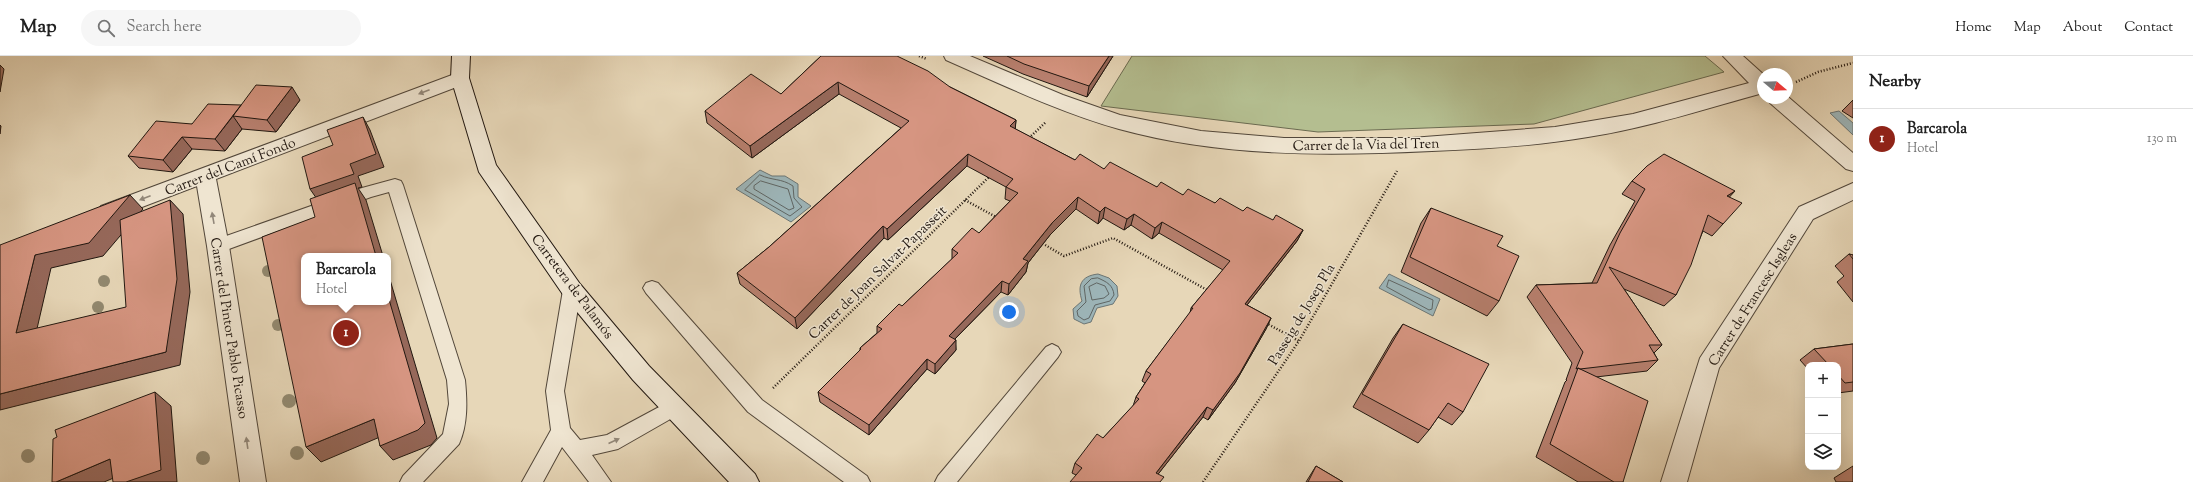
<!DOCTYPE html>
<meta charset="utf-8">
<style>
body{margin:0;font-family:"Sorts Mill Goudy",serif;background:#f6f6f6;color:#222}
.controls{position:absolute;right:12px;bottom:12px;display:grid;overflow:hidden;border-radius:8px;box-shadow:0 4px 16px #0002}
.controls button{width:36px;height:36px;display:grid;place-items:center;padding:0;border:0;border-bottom:1px solid #e0e0e0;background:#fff;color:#222;font:20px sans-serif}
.compass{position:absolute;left:1757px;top:12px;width:36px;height:36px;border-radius:50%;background:#fff;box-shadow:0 4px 16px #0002;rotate:109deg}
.you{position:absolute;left:1009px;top:256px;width:14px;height:14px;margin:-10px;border:3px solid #fff;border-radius:50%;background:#1a73e8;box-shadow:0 0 0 6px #1a73e833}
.badge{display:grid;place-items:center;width:26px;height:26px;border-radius:50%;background:#8f2418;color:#fff;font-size:13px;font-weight:700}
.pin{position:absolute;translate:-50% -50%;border:2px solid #fff;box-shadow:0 1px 4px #0006}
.popup{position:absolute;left:301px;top:197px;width:90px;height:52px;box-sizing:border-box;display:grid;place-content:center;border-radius:8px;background:#fff;filter:drop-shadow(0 1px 3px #0005);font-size:13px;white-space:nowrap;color:#767676}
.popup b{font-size:15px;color:#222}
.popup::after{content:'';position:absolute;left:50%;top:100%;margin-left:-8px;border:8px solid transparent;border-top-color:#fff}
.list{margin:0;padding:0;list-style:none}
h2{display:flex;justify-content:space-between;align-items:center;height:52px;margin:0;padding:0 16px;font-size:17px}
h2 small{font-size:13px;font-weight:400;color:#767676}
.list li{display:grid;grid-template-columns:26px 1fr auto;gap:12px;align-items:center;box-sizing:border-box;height:60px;padding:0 16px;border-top:1px solid #e0e0e0}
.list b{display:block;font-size:15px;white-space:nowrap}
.list p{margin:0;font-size:13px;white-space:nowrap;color:#767676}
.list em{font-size:13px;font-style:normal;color:#767676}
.icon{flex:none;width:22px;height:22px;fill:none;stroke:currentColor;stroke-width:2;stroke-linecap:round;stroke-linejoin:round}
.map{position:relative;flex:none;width:1853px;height:426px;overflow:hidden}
header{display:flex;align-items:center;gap:24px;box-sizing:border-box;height:56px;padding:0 20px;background:#fff;border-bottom:1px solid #e0e0e0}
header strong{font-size:19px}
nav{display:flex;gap:22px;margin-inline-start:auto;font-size:14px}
.search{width:280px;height:36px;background:#f6f6f6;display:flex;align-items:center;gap:10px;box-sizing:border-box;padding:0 14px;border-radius:22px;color:#767676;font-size:15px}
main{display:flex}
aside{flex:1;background:#fff}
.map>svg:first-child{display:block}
</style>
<header>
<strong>Map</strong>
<div class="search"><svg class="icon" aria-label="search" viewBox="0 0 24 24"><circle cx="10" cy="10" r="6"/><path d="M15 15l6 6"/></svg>Search here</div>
<nav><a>Home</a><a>Map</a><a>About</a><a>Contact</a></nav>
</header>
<main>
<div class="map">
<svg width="1853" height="426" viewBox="0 0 1853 426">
<rect width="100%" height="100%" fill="#e7d7b8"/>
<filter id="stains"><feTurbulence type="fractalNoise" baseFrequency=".005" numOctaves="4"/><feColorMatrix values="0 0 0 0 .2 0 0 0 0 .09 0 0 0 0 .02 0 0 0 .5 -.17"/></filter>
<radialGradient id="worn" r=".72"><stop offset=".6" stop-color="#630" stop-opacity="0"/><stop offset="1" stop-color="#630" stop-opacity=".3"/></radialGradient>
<path fill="#b4be90" stroke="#6a6a50" d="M1132,0H1705L1724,16L1534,68L1318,76L1101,50Z"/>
<path fill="#9db6ba" stroke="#6b7676" d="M1839,55L1853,67V79L1830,57Z
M760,114L772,120H785L798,128V141L811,150L791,166L736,133Z
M1098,218L1109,222L1117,230L1118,240L1113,248L1097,252L1091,266L1084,268L1074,263L1073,253L1082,245C1077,229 1081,220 1098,218Z
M1389,218L1440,243L1433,260L1379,232Z"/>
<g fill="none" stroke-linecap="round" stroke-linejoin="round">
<path stroke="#5f6665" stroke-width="1" d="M760,119C773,125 781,122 793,130L794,142L802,151L790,160L745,134Z
M761,125L788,133L794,152L789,154L754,133V130Z
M1098,222C1107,226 1113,229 1114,239L1110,245L1095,249L1089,262L1084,264L1078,260L1077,255L1086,246L1084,230L1091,223Z
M1389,224L1433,244L1432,253L1429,254L1387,231Z
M1097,227L1105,230L1109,238L1104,242L1092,244L1089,231Z"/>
<defs>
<path id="lane" d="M395,123L401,125L403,129L465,324C467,345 468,368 459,388L423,426H400L403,420L443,378L449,348L447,324L389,136L371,141L218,197L212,195L210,190L212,185L362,132Z
M652,225L658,227L762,344L867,420L870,426H844L748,356L646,237L643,232L646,227Z
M572,227L578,229L581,234L564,335L570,372L580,384L607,379L674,343L681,345L683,351L681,357L618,393L592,399L611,426H589L562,391L543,426H522L551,374L546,335L563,234L566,229Z
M1052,288L1058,291L1061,296L1058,301L957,426H935L938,420L1046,291Z"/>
<path id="street" d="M944,0H970L1063,39L1120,59L1201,75L1284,82H1411L1555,71L1633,58L1749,27L1723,0H1743L1763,18V37C1705,53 1647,72 1588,81C1536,90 1484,93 1432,95C1328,100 1220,101 1119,73C1059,56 1003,29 946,4Z
M460,16L467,17L469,22L467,27L216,123L229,190L266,426H240L207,190L197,130L108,164L101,162L97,156L101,150Z
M1787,40L1853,97V115L1846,113L1770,47L1767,42H1787Z
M1853,127V144L1813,163L1719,312L1687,426H1661L1700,302L1799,151Z"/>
<path id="secondary" d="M452,0H470L469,22L496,109L580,228L649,310L755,418L759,426H729L633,324L564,240L479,116L451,22Z"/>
</defs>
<use href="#lane" stroke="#52473a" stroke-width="2"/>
<use href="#street" stroke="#52473a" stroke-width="2"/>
<use href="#secondary" stroke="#211710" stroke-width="2"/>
<path stroke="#211710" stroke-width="2.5" stroke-dasharray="1 2" stroke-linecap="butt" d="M919,0L927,3
M1796,26L1818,16L1853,7
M1029,82L1046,66
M965,144L996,161
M1040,186L1064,200L1113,182L1209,235
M1266,267L1299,285
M773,332L990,120
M1203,426L1299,285L1397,115"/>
<use href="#lane" fill="#efe5d1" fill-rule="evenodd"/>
<use href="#street" fill="#efe5d1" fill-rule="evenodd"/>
<use href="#secondary" fill="#efe5d1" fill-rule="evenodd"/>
</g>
<g fill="#928970">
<circle cx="268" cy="215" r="6"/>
<circle cx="104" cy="225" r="6"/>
<circle cx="98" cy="251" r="6"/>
<circle cx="278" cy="269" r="6"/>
<circle cx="289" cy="345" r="7"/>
<circle cx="297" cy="397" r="7"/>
<circle cx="28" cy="400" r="7"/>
<circle cx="203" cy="402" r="7"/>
</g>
<path fill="#b8806f" stroke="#211710" d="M821,0L950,31L1016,64L1015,73L1075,104L1104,113L1157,131L1183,139L1215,147L1303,174L1297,185L1247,249L1271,262L1266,273L1235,327L1208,364L1203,361L1158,418L1076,419L1072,417L1075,407L1103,382L1133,350L1136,341L1145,327L1142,325L1146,315L1190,257L1191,252L1223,214L1159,177L1152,183L1131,169L1124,174L1103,162L1098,168L1076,153L1050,179L1028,207L1026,216L1008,239L1001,236L955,283L956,294L935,318L927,313L869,379L820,346L818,336L860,294V292L877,277V270L902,250L952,203V193L979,177L1010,145L1005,143L1006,131L967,110L888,184L884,182L797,273L740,228L737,217L769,191L901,72L839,38L752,102L707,67L705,55L781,38Z
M983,0H1113L1087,41L1023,18Z
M300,44L276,76L242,73L225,95L192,93L173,116L139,112L128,100L192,68Z
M1853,44V62L1842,55Z
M1632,125L1730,141L1723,168L1712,180L1703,175L1676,239L1664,250L1624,233L1662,289L1654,297L1658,304L1647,315L1596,321L1623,426H1578L1536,401L1565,326L1567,324H1566L1572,307L1527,241L1536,229L1592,227L1610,189L1635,145L1622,138Z
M1431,152L1499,245L1487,260L1401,216L1421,167Z
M1849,198L1853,199V246L1837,226L1844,220L1835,210Z
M1403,268L1463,356L1452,369L1438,361L1429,374L1418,387L1353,351L1393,282Z
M1853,288V335L1838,337V309H1808V313L1800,304L1814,293Z
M1316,410L1343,426H1306Z
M1853,410V426H1836L1834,422Z"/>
<path fill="#96685a" stroke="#211710" d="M1109,0H1113L1087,41L1089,30Z
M0,9L4,13L0,36Z
M838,26L839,38L752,102L750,90Z
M292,31L300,44L276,76L267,64Z
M233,60L242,73L225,95L215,83Z
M363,61L370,74L384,111L358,120L362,131L358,132L366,144L383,200H376L319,146L310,133L350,108Z
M1016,64L1015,76L1010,70Z
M0,69L1,70L0,78Z
M182,81L192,93L173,116L163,104Z
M968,98L967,110L888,184L887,173Z
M1735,135L1724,147L1727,140Z
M130,139L143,153L103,200L51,212L33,290L16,277L35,199Z
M1078,141L1076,153L1050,179L1028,207L1026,216L1008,239L1009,228L1023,203L1052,167Z
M170,144L183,158L190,236L180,309L0,354V338L166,296Z
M1105,151L1103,162L1098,168L1100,156Z
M1134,158L1131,169L1124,174L1127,163Z
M1162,166L1159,177L1152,183L1155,172Z
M883,170L884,182L797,273L795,262Z
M1303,174L1297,185L1240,258L1245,248Z
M388,217L437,382L431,389L393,404L380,390L388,240Z
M1002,225L1001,236L948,290L949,280Z
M1271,262L1266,273L1235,327L1208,364L1213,354Z
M956,284V294L935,318V308Z
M927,303V313L869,379V369Z
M155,336L171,350L177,426H126Z
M1207,351L1203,361L1152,426L1156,417Z
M374,363L387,378L321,406L306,391Z
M110,403L128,416L104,426H56Z"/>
<path fill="#d69581" stroke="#211710" d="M821,0H897L928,15L950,31L1016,64L1010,70L1075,104L1080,98L1104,113L1110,106L1157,131L1161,126L1183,139L1188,133L1215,147L1220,142L1243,155L1247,151L1273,164L1276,159L1303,174L1245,248L1271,262L1240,317L1213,354L1207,351L1156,417L1164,421L1160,426H1070L1082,412L1075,407L1097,378L1103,382L1139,343L1136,341L1151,318L1146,315L1193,252H1191L1230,205L1162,166L1155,172L1134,158L1127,163L1105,151L1100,156L1078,141L1052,167L1023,203L1028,205L1009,228L1002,225L949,280L956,284L935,308L927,303L869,369L818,336L861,293L860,292L882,273L877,270L899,248L902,250L958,197L952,193L972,172L979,177L1018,137L1006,131L1013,123L968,98L887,173L883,170L795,262L737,217L769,191L909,65L838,26L750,90L705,55L751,18L781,38Z
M1007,0H1109L1089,30L1024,8Z
M256,29L292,31L267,64L233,60Z
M208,48L241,49L215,83L182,81L163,104L128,100L156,65L192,68Z
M363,61L376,98L350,108L354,118L310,133L302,101L333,89L327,74Z
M1664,98L1735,135L1727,140L1742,147L1723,168L1708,159L1691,209L1676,239L1609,211L1662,289H1649L1658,304L1580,313L1578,312L1576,313L1583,296L1536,229L1597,227L1620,177L1645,133L1632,125L1647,110Z
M355,127L376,200H304V246H388V240L425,367L418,374L380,390L374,363L306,391L262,181L315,161L310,143Z
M130,139L89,187L35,199L16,277L126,251L120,164L170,144L177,223L166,296L0,338V189Z
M1431,152L1503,180L1497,190L1519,200L1499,245L1410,201Z
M1849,198L1853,199V203Z
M1403,268L1489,308L1463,356L1448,347L1429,374L1362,338Z
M1853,288V326L1845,327L1838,319V309H1829L1814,293Z
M1578,312L1648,345L1623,426H1614L1550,388Z
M155,336L161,414L126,426H113L110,403L56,426H52L53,383L57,381L55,374Z
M1316,410L1343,426H1308Z"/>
<defs><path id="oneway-solid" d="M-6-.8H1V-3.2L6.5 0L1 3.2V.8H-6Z"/></defs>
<g fill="#92887a">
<use href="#oneway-solid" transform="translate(424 36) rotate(159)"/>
<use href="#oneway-solid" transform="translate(145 142) rotate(159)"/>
<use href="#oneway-solid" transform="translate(213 162) rotate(-100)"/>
<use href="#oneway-solid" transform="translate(614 385) rotate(-24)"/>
<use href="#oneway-solid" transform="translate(247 387) rotate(-98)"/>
</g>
<g text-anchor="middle" stroke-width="3" stroke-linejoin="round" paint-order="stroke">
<g font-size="14" fill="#211710" stroke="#efe5d1">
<text transform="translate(1366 88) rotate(-1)" y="5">Carrer de la Via del Tren</text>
<text transform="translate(230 110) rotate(-21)" y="5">Carrer del Camí Fondo</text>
<text transform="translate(877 216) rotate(-44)" y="5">Carrer de Joan Salvat-Papasseit</text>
<text transform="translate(573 230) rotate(53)" y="5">Carretera de Palamós</text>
<text transform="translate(1752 243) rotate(-58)" y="5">Carrer de Francesc Isgleas</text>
<text transform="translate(1301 258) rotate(-59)" y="5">Passeig de Josep Pla</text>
<text transform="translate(230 272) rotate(81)" y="5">Carrer del Pintor Pablo Picasso</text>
</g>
</g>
<rect width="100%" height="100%" filter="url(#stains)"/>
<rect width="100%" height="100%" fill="url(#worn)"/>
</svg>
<div class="controls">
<button>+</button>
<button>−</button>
<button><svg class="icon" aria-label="layers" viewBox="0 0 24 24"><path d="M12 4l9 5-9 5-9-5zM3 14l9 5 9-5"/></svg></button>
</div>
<svg class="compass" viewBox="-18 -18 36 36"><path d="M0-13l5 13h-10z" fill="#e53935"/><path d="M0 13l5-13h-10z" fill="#767676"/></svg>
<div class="you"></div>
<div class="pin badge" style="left:346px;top:277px">1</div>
<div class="popup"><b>Barcarola</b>Hotel</div>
</div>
<aside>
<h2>Nearby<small></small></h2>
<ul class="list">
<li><span class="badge">1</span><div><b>Barcarola</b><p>Hotel</p></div><em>130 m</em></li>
</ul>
</aside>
</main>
